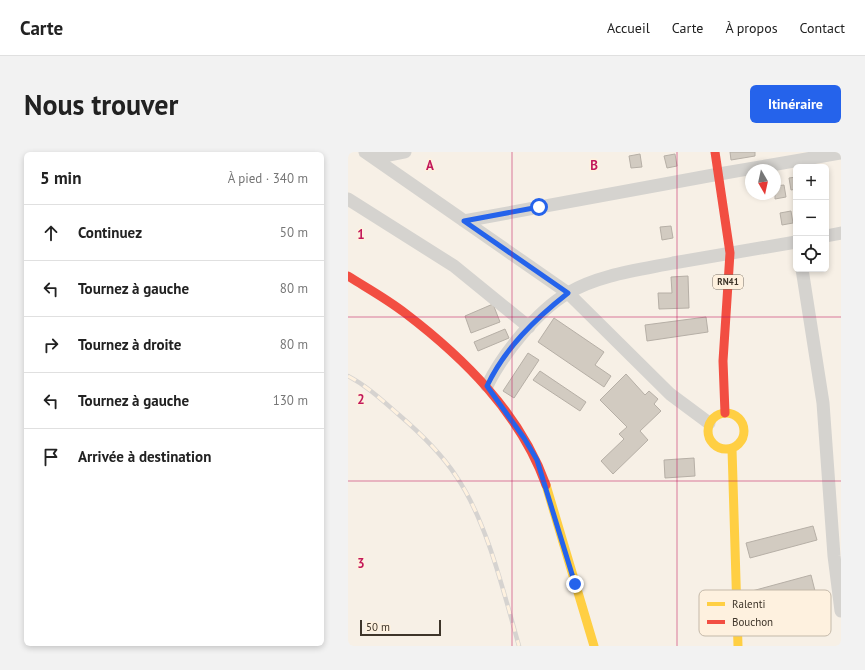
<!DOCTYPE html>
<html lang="fr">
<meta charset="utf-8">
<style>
body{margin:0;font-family:"PT Sans",sans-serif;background:#f2f2f2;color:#222}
.controls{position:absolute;right:12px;top:12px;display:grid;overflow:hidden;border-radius:6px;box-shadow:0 2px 6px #0003}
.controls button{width:36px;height:36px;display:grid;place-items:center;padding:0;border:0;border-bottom:1px solid #e0e0e0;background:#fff;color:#222;font:20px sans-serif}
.compass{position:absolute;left:397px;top:12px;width:36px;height:36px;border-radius:50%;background:#fff;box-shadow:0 2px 6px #0003;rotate:171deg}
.scale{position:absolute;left:12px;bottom:10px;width:81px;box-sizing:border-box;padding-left:4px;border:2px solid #3e352a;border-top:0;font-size:11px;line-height:14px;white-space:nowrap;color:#3e352a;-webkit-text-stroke:3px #fef1df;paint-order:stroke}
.stop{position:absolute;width:12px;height:12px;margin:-9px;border:3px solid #2563eb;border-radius:50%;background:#fff}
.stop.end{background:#2563eb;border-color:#fff;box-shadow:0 1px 4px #0008}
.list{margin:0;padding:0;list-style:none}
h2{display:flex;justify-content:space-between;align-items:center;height:52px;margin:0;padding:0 16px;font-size:17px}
h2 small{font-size:13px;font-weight:400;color:#767676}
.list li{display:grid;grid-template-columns:26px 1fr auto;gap:12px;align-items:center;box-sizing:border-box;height:56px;padding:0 16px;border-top:1px solid #e0e0e0}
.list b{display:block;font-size:15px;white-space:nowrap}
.list em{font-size:13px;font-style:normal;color:#767676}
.icon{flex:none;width:22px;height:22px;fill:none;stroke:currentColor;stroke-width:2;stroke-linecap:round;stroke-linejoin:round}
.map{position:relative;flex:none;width:493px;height:494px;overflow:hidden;border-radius:6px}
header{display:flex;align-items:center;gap:24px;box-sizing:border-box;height:56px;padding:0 20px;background:#fff;border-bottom:1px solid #e0e0e0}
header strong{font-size:19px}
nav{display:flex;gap:22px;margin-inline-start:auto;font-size:14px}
.intro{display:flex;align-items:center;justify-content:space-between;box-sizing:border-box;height:96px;padding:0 24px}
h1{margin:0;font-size:28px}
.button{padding:10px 18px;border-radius:6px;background:#2563eb;color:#fff;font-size:14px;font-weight:700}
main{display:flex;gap:24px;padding:0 24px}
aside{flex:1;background:#fff;border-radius:6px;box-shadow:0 2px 6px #0003}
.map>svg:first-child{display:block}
</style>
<header>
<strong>Carte</strong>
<nav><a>Accueil</a><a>Carte</a><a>À propos</a><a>Contact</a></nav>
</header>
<div class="intro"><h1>Nous trouver</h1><a class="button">Itinéraire</a></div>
<main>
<aside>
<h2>5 min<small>À pied · 340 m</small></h2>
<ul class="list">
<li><svg class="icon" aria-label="ahead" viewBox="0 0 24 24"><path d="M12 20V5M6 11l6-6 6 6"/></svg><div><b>Continuez</b></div><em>50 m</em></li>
<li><svg class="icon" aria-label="left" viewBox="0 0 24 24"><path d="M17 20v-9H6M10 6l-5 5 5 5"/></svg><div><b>Tournez à gauche</b></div><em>80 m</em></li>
<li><svg class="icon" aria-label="right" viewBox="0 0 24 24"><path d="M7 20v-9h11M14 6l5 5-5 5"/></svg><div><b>Tournez à droite</b></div><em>80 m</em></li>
<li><svg class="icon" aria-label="left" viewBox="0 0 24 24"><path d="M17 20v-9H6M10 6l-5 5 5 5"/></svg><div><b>Tournez à gauche</b></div><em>130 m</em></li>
<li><svg class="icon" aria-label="arrive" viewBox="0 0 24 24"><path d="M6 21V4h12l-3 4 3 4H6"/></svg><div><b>Arrivée à destination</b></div></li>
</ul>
</aside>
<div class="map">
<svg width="493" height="494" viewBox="0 0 493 494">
<rect width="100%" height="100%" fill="#f7f0e6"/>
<path fill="#d2cbc1" stroke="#b6afa6" d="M382,0H407V4L383,8Z
M292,2L294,15L283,16L281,4Z
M327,2L329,14L319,16L316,4Z
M448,25V37L443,38L441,26Z
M436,33L438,45L427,47V34Z
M443,59L445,71L434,73L432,61Z
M323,74L325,86L314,88L312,75Z
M340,124L341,156L311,157L310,141H324L323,125Z
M145,152L152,170L123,181L117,164Z
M358,165L360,180L299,189L297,173Z
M206,166L256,200L247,213L263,224L256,235L190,190Z
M157,177L161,186L130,199L126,190Z
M180,201L191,208L166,246L155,239Z
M192,219L238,250L232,259L185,228Z
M278,222L297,243L301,239L310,247L306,252L313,259L292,279L300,288L265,322L253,309L276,287L271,282L279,275L252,248Z
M346,306L347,324L317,326L316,308Z
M465,374L469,388L402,406L398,391Z
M463,423L467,439L408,455L404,439Z"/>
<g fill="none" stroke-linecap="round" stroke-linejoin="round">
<path stroke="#d5d3cf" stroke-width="13" d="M17,0L220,141L322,242L361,271
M27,6L57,0
M0,47L106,114L181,175
M116,69L371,22L493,1
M478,84L493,81
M454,117L475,251L486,404L493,459
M139,234C154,203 189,159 220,141C250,123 290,118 325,111C366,104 407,97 448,90"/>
<path stroke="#ffcf43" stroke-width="9" d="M360 279a18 18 0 1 1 36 0a18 18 0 1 1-36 0Z
M384,297L390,494
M198,333L246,494"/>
<path stroke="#f24e42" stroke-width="9" d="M367,0L382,101L375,209L377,261
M0,124C19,136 39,147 57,161C116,206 172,261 198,333"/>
<defs>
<path id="rail" d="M0,224C19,234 34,248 50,262C71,280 93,301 108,324C139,369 156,442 171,494"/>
</defs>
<use href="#rail" stroke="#d6d3d0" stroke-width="4.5"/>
<use href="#rail" stroke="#fef1df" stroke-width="3" stroke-dasharray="9" stroke-linecap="butt"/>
</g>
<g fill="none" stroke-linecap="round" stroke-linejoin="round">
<path stroke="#2563eb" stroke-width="5" d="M191,55L116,69L220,141C187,167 157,196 139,234L176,286L189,308L227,432"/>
</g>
<path fill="none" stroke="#c2185b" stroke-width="1" stroke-opacity="0.55" d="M164,0V494M329,0V494M0,165H493M0,329H493"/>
<g text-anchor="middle" stroke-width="3" stroke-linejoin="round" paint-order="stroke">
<rect fill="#fef1df" stroke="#786d60" stroke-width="1" x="365" y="123" width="30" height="14" rx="3"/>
<g font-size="9" font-weight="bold" fill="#3e352a">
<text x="380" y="133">RN41</text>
</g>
</g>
<rect x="351" y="438" width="132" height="46" rx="6" fill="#fef1df" stroke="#c4b9a9" stroke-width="1"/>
<rect x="359" y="450" width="18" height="4" fill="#ffcf43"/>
<rect x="359" y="468" width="18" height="4" fill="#f24e42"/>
<g font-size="11" fill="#3e352a">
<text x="384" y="456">Ralenti</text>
<text x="384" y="474">Bouchon</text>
</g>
<g font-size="13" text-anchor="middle" font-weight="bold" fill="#c2185b" stroke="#fef1df" stroke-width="3" stroke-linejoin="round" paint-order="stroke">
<text x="82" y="18">A</text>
<text x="246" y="18">B</text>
<text x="13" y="87">1</text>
<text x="13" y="252">2</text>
<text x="13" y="416">3</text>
</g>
</svg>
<div class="controls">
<button>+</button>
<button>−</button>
<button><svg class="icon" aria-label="locate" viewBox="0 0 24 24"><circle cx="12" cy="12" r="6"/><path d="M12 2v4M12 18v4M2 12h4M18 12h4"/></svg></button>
</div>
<svg class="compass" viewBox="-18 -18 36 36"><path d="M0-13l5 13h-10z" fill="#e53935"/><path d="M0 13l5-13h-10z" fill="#767676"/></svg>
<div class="scale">50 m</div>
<div class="stop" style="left:191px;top:55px"></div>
<div class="stop end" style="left:227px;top:432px"></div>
</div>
</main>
